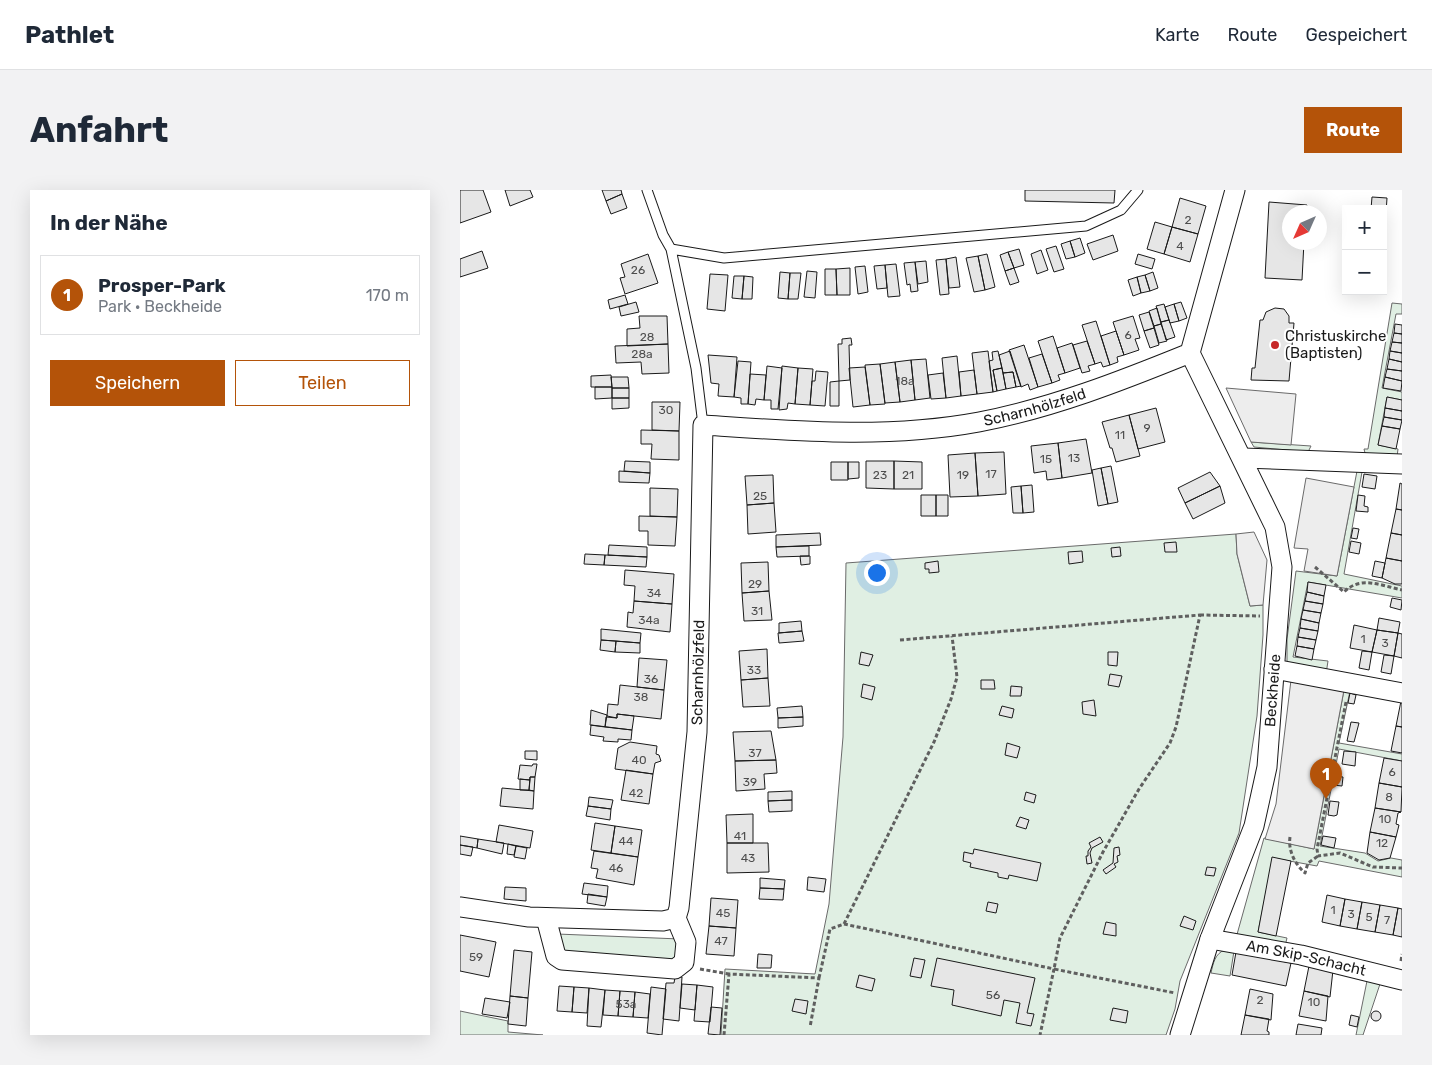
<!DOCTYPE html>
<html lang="de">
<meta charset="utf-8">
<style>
body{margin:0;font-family:Rubik,sans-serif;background:#f2f2f3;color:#1f2937}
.controls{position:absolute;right:15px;top:15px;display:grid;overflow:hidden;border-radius:0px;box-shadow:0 5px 20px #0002}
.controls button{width:45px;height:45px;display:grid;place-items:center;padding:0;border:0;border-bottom:1px solid #e0e1e3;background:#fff;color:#1f2937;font:25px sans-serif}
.compass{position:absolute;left:822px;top:15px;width:45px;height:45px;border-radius:50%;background:#fff;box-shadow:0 5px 20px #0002;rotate:225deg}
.you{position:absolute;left:416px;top:382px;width:18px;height:18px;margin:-12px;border:4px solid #fff;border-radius:50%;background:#1a73e8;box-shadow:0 0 0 8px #1a73e833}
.badge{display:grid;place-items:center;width:32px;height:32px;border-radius:50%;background:#b45309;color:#fff;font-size:16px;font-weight:700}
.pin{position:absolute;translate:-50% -41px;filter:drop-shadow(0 1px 2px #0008)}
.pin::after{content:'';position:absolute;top:26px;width:18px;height:15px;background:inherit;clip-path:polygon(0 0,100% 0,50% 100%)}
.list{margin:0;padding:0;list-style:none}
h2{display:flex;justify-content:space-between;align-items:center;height:65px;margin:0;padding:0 20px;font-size:21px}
h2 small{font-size:16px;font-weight:400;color:#747a83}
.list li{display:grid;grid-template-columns:32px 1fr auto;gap:15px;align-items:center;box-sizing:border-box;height:80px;margin:0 10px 10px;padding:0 10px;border:1px solid #e0e1e3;border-radius:0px}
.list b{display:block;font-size:19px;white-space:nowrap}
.list p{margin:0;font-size:16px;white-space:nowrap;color:#747a83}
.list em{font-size:16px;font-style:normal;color:#747a83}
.actions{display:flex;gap:10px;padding:15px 20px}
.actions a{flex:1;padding:11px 0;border:1px solid #b45309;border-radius:0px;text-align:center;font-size:18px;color:#b45309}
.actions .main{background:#b45309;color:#fff}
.map{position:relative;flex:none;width:942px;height:845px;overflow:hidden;border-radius:0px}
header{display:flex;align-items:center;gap:30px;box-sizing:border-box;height:70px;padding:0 25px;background:#fff;border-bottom:1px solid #e0e1e3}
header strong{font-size:24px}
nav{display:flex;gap:28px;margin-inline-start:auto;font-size:18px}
.intro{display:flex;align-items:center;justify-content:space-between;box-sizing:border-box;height:120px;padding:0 30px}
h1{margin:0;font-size:35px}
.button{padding:12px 22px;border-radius:0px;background:#b45309;color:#fff;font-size:18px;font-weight:700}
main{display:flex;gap:30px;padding:0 30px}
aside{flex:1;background:#fff;border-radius:0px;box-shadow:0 5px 20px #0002}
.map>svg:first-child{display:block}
</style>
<header>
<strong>Pathlet</strong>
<nav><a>Karte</a><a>Route</a><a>Gespeichert</a></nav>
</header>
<div class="intro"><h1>Anfahrt</h1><a class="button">Route</a></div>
<main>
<aside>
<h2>In der Nähe<small></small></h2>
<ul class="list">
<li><span class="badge">1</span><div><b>Prosper-Park</b><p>Park · Beckheide</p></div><em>170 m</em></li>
</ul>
<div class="actions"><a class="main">Speichern</a><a>Teilen</a></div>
</aside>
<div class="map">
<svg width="942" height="845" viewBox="0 0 942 845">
<rect width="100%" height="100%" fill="#fff"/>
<path fill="#e0efe3" stroke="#6a6a6a" d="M932,113L942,114V124H936L922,198L942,202V210L927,207L918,255L938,259L937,267H906L904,259H908Z
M791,252L851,256L848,262L794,257Z
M897,281L902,282L884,384L942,396V408L848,392L833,467L868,471L866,484L827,477V449L836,381L877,386Z
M776,344L777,364L790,416L803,415V445L797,526L779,643L720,791L715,819L706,845H261L265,779L355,784L369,714L383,547L386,373Z
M884,500L890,501L879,553L942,564V571L879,559L860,656L905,663L918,671L931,668L942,670V687L859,671L857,676L813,668L798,742L827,748L825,756L776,748L804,648L854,659Z
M97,744L220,749L216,771L105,764Z
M765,760L774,761L770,786L751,783C753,774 755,763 765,760Z
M908,786L921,791L903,845H896Z
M0,821L48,831V842L83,845H0Z"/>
<path fill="#ededed" stroke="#6a6a6a" d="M766,198L836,204L831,255L791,252Z
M846,288L894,297L877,386L844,381L848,359L834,358Z
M794,342L807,370L803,415L790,416L777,364L776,344Z
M831,490L884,500L854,659L805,649L816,614Z"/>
<path fill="#e6e6e6" stroke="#1a1a1a" d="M0,0H23L31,22L0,33Z
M45,0H70L73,7L50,16Z
M142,0H161L162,4L146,11Z
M565,0H655L654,13L565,11Z
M162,4L167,18L151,24L146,11Z
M912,7L927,8L923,68V19H911Z
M720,8L746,16L738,44L712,37Z
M809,12L847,15L846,22H829V52H844L842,90L805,88Z
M695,32L712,37L704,64L687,59Z
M712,37L738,44L730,72L704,64Z
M653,45L658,61L633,70L627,54Z
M620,48L625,63L615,67L610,51Z
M610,51L615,67L606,69L601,54Z
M596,56L604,79L594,82L586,59Z
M559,59L564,75L554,78L548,62Z
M581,60L588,80L577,84L571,64Z
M22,61L28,78L0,87V69Z
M548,62L554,78L545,81L540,65Z
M188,64L198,93L165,104L160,88L165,87L161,74Z
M527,64L535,97L525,100L518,66Z
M678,64L695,69L692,79L675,74Z
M518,66L525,100L514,102L506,68Z
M496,67L500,97L489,98L486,69Z
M486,69L489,104L480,105L476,70Z
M466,71L468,92L458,94L455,72Z
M455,72L458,101L451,102L450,94L447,95L444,73Z
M436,74L440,106L428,107L425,75Z
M425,75L427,98L417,99L414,76Z
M405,76L408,102L398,104L395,77Z
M390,78V105H377L376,79Z
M554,78L559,92L550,95L545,81Z
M365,79H376L377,105H365Z
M347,81L357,82L355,108L344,107Z
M320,82L330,83L328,109L318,108Z
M693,82L698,98L690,101L685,85Z
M330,83H341L338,109H328Z
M250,84L268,85L265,121L247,119Z
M685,85L690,101L681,103L677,87Z
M274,86H284L282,109L272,108Z
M284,86L293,87L292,109H282Z
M677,87L681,103L673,106L668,90Z
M165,105L168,114L150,119L148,110Z
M176,112L179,122L161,126L159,117Z
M721,112L727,128L719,131L714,114Z
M704,114L709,130L701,132L696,116Z
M714,114L719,131L710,133L705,117Z
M697,118L701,134L694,136L689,121Z
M815,118L824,119L829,126V133H834L829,191L791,190L792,178H795L800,130H803L806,122Z
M689,122L694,138L684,141L679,125Z
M179,126H207L208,154L167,156V139L180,138Z
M673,126L680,148L675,149L679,160L664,165L653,132Z
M709,130L715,147L706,150L701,132Z
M636,131L650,175L643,177L641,172L635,174L622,135Z
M701,134L707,151L699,153L694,136Z
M935,134L942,135V144L934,143Z
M694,138L699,155L690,158L684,141Z
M656,141L664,165L657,167L658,172L650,175L641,146Z
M934,143L942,144V153L932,152Z
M593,146L605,183L598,185L600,190L592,193L578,151Z
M391,148L392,155H389L390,190L379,191L378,154H382V149Z
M627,151L635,174L628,176L630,181L622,183L613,155Z
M932,152L942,153V163L930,161Z
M612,153L620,178L605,183L597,158Z
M208,154L209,183L182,184L181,172L156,173L155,156Z
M564,155L578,197L570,200L568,194L561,197L549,160Z
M528,161L533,202L517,204L512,163Z
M538,161L542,178L533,180L537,201L533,202L529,171L533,170L532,162Z
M550,161L561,196L556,197L553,182L543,183L539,165Z
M930,161L942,163V172L929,169Z
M582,164L592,193L578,197L569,168Z
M248,165L277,167L274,207L258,206L259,194L251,193Z
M497,166L501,206L486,208L482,168Z
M466,169L470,208L455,210L451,170Z
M929,169L942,172V181L927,179Z
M451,170L455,210L440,212L435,172Z
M278,171L291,172L288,214H281V208L274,207Z
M435,172L440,212L425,213L420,174Z
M420,174L425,214L410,215L405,175Z
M307,176L322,178L318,219H311V210H304Z
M322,176L338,178L335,214L328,213L327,219L319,220Z
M405,177L410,215L393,217L389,178Z
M338,178L353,179L350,215L335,214Z
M542,178L546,199L537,201L533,180Z
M927,179L942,181V191L925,187Z
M514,180L517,204L501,206L499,182Z
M356,181L368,182L365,216L350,215L352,191H355Z
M553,182L556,197L546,199L543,183Z
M483,183L486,208L471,209L468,185Z
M290,184L306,185L304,210L296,209L295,215L288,214Z
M151,185L152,197H131V186Z
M151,187H168L169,198H152Z
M925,187L942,191L941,201L923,198Z
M379,191V216H370V192Z
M135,197H152V208L135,209Z
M152,198H169V208H152Z
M927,207L942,210V221L925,218Z
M152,208H169V218L152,219Z
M192,212H220L219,241L192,240Z
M696,218L705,252L678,259L669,225Z
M925,218L942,221V230L924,227Z
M669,225L680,266L656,272L652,258H650L642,232Z
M924,227L942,230L940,239L922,236Z
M922,236L940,239L936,259L918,255Z
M181,240L219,241V270L191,269L192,254H181Z
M626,249L632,283L602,288L598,253Z
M598,253L602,288L587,290L586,281L574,283L571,256Z
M544,262L546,304L518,306L515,263Z
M515,263L518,306L490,307L488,265Z
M165,271L190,272V283L164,281Z
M406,271H434V299L406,298Z
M434,271L462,272V299H434Z
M371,272H388V290H371Z
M388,272H399V288L388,289Z
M651,276L658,312L648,314L641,278Z
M641,278L648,314L638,316L632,280Z
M159,281L190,283L189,293L159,292Z
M750,282L760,296L725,313L718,298Z
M904,284L917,286L915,299L902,297Z
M313,285L314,313L287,315L285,286Z
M940,293L942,294V320L936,319Z
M572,295L574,322L563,323L561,296Z
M561,296L563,323H553L551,297Z
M760,296L765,313L733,329L725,313Z
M190,298L218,299L217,327L190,326Z
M461,305H476V326H461Z
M476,305H488V326H476Z
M898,305L905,306L904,316L908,317V322L896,321Z
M314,313L316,342L288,344L287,315Z
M936,319L942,320V345L931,343Z
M179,326L217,327L215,356L188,355V341H179Z
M893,338L899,339L897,349L891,348Z
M360,343L361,355L316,357V345Z
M931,343L942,345V371L926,368Z
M891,351L901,353L899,364L889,362Z
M716,352L717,362H705L704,353Z
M149,355L187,357V367L148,365Z
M349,356V366L317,367L316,357Z
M660,357L661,366L652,367L651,358Z
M622,361L623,372L609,374L608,362Z
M125,364L145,365L144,375L124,374Z
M145,365L187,367L186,377L144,375Z
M340,366H350V374L341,375Z
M926,368L942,371V394H935L922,388Z
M478,371L479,382L469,383V379H465V373Z
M915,371L925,373L922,388L912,386Z
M308,372L309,401L282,403L281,373Z
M415,377H426L427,386H415Z
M165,380L214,384L212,414L174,411L175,396L164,395Z
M848,392L866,395L864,406L847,402Z
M309,401L312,430L284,431L282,403Z
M847,402L864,406L863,414L845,411Z
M932,408L942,410L941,420L930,417Z
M174,411L212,414L210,442L167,437L168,422L173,423Z
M845,411L863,414L861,423L843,420Z
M843,420L861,423L859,433L841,429Z
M919,428L940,432L938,443L917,440Z
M841,429L859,433L858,441L840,438Z
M341,431L342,441L319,443V433Z
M894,435L917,440L912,462L890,458Z
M840,438L858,441L856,450L838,447Z
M141,439L181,443L180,453L141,450Z
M917,440L938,443L934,466L912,462Z
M342,441L344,451L319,453L318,443Z
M938,443L942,444V468L934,466Z
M838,447L856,450L854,459L837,456Z
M141,450L156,451L155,462L140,460Z
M156,451L180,453V463L155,462Z
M837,456L854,459L852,470L835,466Z
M307,459L308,488L281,490L279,461Z
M902,461L912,462L909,480L899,478Z
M401,462L413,465L409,476L399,474Z
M648,462H658L657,476L648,475Z
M924,465L934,466L931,484L921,482Z
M179,468L207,470L204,500L177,497Z
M650,484L662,486L659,497L648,495Z
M308,488L310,516L283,517L281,490Z
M521,490H534L535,499H521Z
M403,494L415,497L412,510L401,507Z
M160,495L204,500L201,529L157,524V528L147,526L148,514L158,515Z
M551,496L562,497L561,506H550Z
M890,503L896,505L894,514L888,513Z
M634,510L636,526L623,524L622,512Z
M941,511H942V537L936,536Z
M342,516L343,527L318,528L317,518Z
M542,516L554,519L552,528L539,525Z
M131,520L147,525L145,537L130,535Z
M157,524L174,526L172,540L145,537L146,527L157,528Z
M343,527V536L318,538V528Z
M891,532L899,533L894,552L887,551Z
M131,535L172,540L171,550L158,549V552L143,551L144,547L130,545Z
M936,536L942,537V563L931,561Z
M311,541L316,570L275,571L273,542Z
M170,552L197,556L196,564L199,565L201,571L195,573L193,584L155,579L158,558Z
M547,553L560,557L557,568L545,565Z
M65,561H77V570L65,569Z
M884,561L896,562L895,576L882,574Z
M924,568L942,571V597L919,593Z
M316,570L317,583L304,584L305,599L276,601L275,571Z
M73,574H77L75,587H70V590L58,589L60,575L72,576Z
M166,580L193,584L189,614L161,610Z
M874,586L883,587L882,596L873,595Z
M70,587H75L74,601L69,600Z
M60,589L70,590L69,600H60Z
M919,593L942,597L941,622L915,618Z
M42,598L74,601L73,619L40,616Z
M332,601V610L308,611V602Z
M566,602L576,605L574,613L564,610Z
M129,607L153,610L151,619L128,616Z
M332,610V621L309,622L308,611Z
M870,611L879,612L877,625L874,626L868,625Z
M128,616L151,619L150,630L126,626Z
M915,618L941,622L938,623L936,634L939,635L936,647L910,642Z
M293,624V653H267L266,625Z
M560,627L569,630L566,639L556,636Z
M135,633L155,636L151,663L131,660Z
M39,635L73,641L70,658L36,652Z
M155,636L182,640L178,667L151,663Z
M910,642L936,647L930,668L919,670L907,663Z
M0,646L18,649L17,658L0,655Z
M863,646L876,648L874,658L861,655Z
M640,647L643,652L632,658L630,663L632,673L627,674L626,666H628V661L631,657L629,653Z
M18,649L44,653L42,664L17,658Z
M267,653H308L309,682L267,683Z
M48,654L56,656L54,665L47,664Z
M0,655L13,657L11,666L0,664Z
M56,656L67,658L65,669L54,667Z
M659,657L660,665L657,666L658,672L654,674L656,677L646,684L643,680L653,673L654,658Z
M514,659L581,673L577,691L549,685L548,689L538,687V683L510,677L511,673L503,671L504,662L513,664Z
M134,661L178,667L174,695L136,688L138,679L131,678Z
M812,667L831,671L816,746L798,742Z
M747,677L756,678L754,686L745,685Z
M348,687L366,689L364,702L347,700Z
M300,688L325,690L324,699L300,698Z
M124,693L148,696L147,707L122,704Z
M45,697L66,698V711L44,709Z
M300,698L324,699L323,710L299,709Z
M128,704L147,707L145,716L127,713Z
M867,705L885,709L880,736L862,732Z
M251,708L278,710L276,738L249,736Z
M885,709L902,712L897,739L880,736Z
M528,712L538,714L536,723L526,721Z
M902,712L920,715L915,742L897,739Z
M920,715L938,718L933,745L915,742Z
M938,718L942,719V747L933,745Z
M724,726L736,731L733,740L720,736Z
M646,732L656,734V746L643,744Z
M249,736L276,738L274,766L246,764Z
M0,745L36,752L29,787L0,781Z
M54,760L72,762L68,808L50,806Z
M776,762L831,773L826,796L772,785Z
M298,764L312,765L311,778H297Z
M454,768L465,770L461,788L450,786Z
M477,768L575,788L567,823L574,824L571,836L556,833L560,813L544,810L541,826L492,815L494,800L471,796Z
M849,776L873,780L870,807L844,801Z
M399,785L415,789L412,801L396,797Z
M215,787H222L219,831L203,829L206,793H214Z
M222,794L237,795L235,820L220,818Z
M237,795L253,797L250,832L234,831Z
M99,796L114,797L112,822L97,821Z
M114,797L129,798L127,823L112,822Z
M191,797L206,799L202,845L187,843Z
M129,798L145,800L141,837L127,836Z
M790,799L813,804L811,830L785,825Z
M145,800L160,801L158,826L143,825Z
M160,801L175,802L173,827L158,826Z
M844,801L868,806L866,831L839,826Z
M175,802L190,804L188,828L173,827Z
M50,806L68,808L66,836L48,834Z
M25,808L50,812L47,828L22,824Z
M335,809L348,811L346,824L332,821Z
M251,817L262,818L260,845L248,844Z
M653,818L668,821L666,833L650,830Z
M911 826a5 5 0 1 1 10 0a5 5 0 1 1-10 0Z
M785,825L809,829L807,841L809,842V845H781Z
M891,825L899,827L897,837L889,835Z
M838,834L862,838L861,845H836Z"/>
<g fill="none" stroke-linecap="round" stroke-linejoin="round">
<defs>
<path id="service" d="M187,0L203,45L211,59L236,178L243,235
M211,59L264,68L626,36L661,20L678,0"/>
<g id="minor">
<path d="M783,268L942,274"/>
<path d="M814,479L942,503"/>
<path id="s1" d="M0,717L69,727L203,731L216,728L219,718L237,542L243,235C334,241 428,249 519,232C592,218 661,191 730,163L775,0"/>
<path d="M86,728L96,766L102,770L215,779L224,772L226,752L216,728"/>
<path id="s2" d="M750,749L841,765L942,790"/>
<path id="s3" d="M720,845L750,749L794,636L807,577L822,377L815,337L730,163"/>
</g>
</defs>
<use href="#service" stroke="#1a1a1a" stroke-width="11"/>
<use href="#minor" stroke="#1a1a1a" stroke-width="21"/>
<path stroke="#5f5f5f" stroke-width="3" stroke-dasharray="4 2.5" stroke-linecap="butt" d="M855,377L884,402C901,385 922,396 942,400
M740,425L800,426
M440,450L740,425L716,537L710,553L679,599L643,662L600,748L594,779L715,803
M886,512L857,659L858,666L880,663L913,677L942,678
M830,647C828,661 835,674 845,683L848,673L858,666
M384,734L474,552L491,509L497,487L492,446
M941,771L942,764
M240,779L269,784
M359,788L370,739L384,734L594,779L580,845
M264,845L269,784L359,788L350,837"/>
<use href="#service" stroke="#fff" stroke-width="9"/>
<use href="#minor" stroke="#fff" stroke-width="19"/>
</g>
<circle fill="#c62828" stroke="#fff" stroke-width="2" cx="815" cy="155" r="5"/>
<g text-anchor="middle" stroke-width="4" stroke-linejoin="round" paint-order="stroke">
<g font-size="12" fill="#4d4d4d">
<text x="728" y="34">2</text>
<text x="720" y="60">4</text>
<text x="178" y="84">26</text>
<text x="668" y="149">6</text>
<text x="187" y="151">28</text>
<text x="182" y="168">28a</text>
<text x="445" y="195">18a</text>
<text x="206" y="224">30</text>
<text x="687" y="242">9</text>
<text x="660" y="249">11</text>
<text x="614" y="272">13</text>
<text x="586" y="273">15</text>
<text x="531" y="288">17</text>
<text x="420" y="289">23</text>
<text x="448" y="289">21</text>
<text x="503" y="289">19</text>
<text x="300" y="310">25</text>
<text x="295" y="398">29</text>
<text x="194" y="407">34</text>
<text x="297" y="425">31</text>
<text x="189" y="434">34a</text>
<text x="903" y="453">1</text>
<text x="925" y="457">3</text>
<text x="294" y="484">33</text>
<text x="191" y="493">36</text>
<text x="181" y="511">38</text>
<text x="295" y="567">37</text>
<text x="179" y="574">40</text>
<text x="932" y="586">6</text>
<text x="290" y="596">39</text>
<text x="176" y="607">42</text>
<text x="929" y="611">8</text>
<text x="925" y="633">10</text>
<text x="280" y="650">41</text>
<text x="166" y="655">44</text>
<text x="922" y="657">12</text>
<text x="288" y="672">43</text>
<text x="156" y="682">46</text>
<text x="873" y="724">1</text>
<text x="263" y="727">45</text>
<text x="891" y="728">3</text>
<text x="909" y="731">5</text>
<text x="927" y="734">7</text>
<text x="261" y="755">47</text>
<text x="16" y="771">59</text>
<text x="533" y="809">56</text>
<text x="800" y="814">2</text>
<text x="854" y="816">10</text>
<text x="166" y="818">53a</text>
</g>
<g font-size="15" fill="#1a1a1a" stroke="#fff" text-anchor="start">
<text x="825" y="151">Christuskirche<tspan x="825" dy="17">(Baptisten)</tspan></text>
</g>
<g font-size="15" fill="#1a1a1a" stroke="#fff">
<text dy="5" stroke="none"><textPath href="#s1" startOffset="1046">Scharnhölzfeld</textPath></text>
<text dy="5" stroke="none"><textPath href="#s1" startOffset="464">Scharnhölzfeld</textPath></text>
<text dy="5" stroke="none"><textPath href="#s3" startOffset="359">Beckheide</textPath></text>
<text dy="5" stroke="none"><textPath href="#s2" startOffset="98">Am Skip-Schacht</textPath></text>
</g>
</g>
</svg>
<div class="controls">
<button>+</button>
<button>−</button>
</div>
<svg class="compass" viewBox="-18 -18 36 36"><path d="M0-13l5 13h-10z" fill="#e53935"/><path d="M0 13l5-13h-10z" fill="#747a83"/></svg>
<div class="you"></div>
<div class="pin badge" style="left:866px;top:609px">1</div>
</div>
</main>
